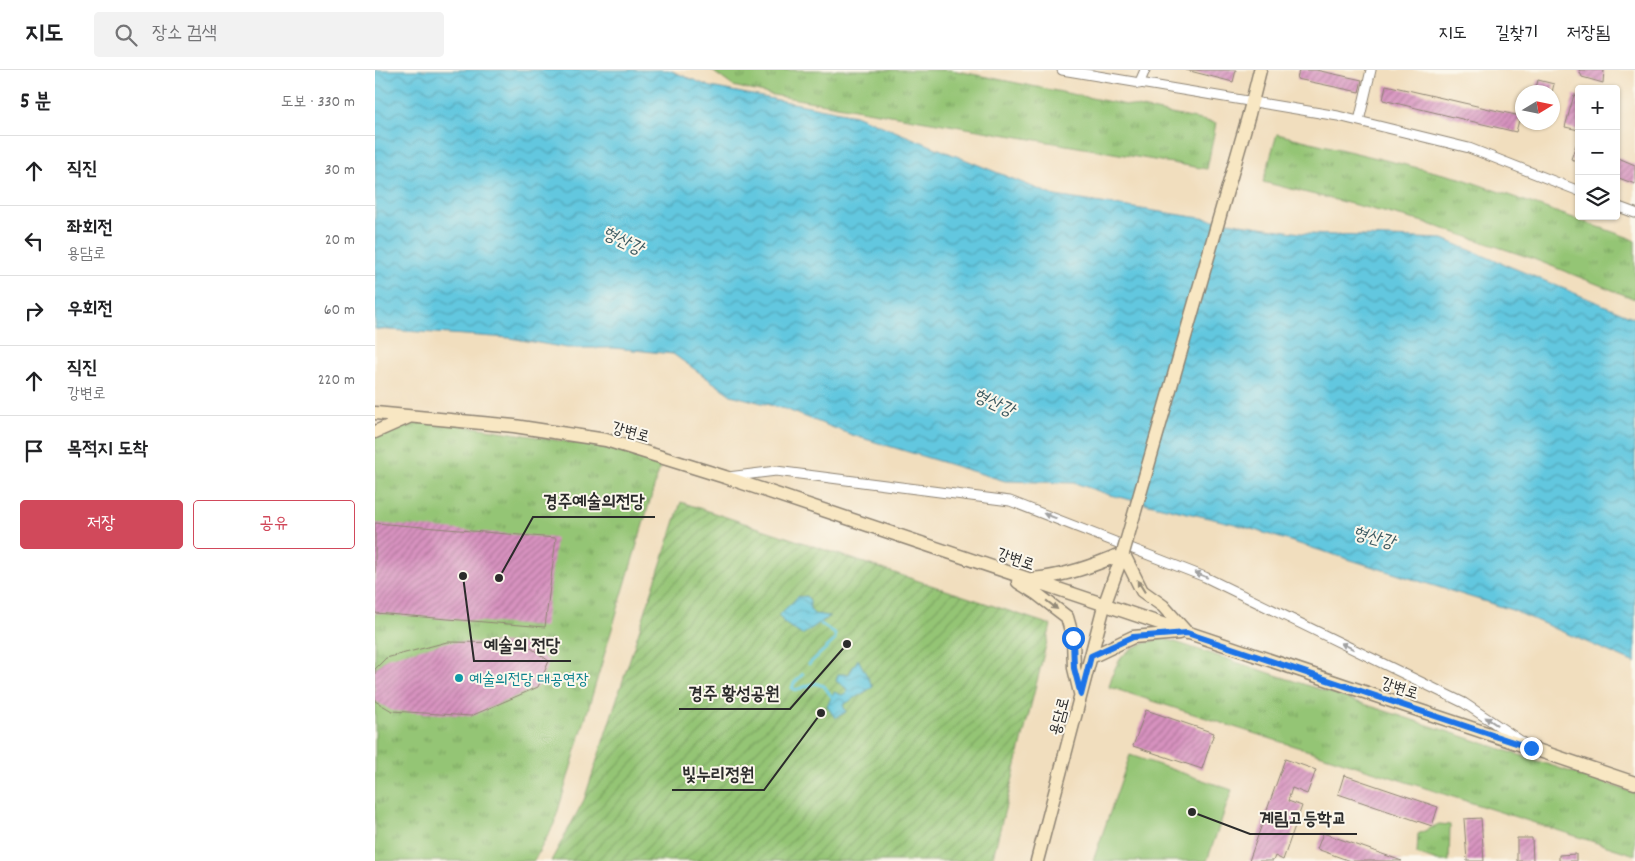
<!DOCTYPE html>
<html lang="ko">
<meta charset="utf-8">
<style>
body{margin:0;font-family:Dekko,"Poor Story",sans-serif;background:#f2f2f2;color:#202124}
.controls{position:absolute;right:15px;top:15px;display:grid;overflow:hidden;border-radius:5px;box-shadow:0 1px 4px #0004}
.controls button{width:45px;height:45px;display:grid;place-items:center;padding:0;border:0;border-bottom:1px solid #e0e0e0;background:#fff;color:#202124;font:25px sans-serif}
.compass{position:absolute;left:1140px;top:15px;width:45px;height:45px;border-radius:50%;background:#fff;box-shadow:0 1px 4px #0004;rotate:80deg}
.stop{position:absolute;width:15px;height:15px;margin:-11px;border:4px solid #1a73e8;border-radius:50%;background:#fff}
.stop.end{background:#1a73e8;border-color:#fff;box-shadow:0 1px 5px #0008}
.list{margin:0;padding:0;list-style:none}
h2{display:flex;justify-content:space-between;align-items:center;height:65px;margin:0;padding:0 20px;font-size:21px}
h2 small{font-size:16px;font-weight:400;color:#757577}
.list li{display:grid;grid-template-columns:32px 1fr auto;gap:15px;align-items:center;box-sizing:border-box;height:70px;padding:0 20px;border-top:1px solid #e0e0e0}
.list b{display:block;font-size:19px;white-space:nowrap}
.list p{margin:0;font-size:16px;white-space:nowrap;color:#757577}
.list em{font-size:16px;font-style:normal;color:#757577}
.actions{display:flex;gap:10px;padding:15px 20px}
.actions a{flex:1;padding:11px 0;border:1px solid #d1495b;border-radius:5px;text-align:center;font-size:18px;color:#d1495b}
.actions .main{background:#d1495b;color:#fff}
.icon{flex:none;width:28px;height:28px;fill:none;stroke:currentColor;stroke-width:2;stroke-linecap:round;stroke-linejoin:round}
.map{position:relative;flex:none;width:1260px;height:791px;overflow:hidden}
header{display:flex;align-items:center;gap:30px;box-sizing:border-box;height:70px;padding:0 25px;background:#fff;border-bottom:1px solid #e0e0e0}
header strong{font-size:24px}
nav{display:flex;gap:28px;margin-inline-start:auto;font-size:18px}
.search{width:350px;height:45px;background:#f2f2f2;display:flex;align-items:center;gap:12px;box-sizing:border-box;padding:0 18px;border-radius:5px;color:#757577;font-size:19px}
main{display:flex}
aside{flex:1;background:#fff}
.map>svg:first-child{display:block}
</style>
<header>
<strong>지도</strong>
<div class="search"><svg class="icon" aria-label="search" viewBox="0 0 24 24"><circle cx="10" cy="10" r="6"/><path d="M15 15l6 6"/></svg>장소 검색</div>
<nav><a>지도</a><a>길찾기</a><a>저장됨</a></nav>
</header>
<main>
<aside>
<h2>5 분<small>도보 · 330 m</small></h2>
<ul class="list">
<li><svg class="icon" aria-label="ahead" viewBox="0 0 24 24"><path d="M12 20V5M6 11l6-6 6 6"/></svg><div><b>직진</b></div><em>30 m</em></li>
<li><svg class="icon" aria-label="left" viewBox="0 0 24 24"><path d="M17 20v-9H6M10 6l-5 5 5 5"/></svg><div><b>좌회전</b><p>용담로</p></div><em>20 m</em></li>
<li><svg class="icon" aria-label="right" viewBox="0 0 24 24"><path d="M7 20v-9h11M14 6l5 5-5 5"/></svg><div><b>우회전</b></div><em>60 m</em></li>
<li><svg class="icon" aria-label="ahead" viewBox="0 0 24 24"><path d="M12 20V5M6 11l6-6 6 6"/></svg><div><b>직진</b><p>강변로</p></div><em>220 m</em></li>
<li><svg class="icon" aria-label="arrive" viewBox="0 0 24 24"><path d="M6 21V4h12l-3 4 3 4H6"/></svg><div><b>목적지 도착</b></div></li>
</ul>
<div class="actions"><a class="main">저장</a><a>공유</a></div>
</aside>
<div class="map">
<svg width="1260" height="791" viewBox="0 0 1260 791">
<defs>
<pattern id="grass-tufts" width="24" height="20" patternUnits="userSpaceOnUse" patternTransform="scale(1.25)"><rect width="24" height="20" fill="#94c575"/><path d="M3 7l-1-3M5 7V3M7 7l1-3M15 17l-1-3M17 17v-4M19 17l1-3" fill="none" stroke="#79a060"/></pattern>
<pattern id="garden-furrows" width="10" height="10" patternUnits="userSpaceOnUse" patternTransform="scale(1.25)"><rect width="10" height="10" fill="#94c575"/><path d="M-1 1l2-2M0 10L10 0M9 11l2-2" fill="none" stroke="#79a060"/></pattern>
<pattern id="water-waves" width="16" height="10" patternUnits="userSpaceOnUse" patternTransform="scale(1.25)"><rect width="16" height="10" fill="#62c7df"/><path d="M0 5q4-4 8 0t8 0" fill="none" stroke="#51a2b5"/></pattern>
<pattern id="building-hatch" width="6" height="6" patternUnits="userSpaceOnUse" patternTransform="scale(1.25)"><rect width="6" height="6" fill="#d792bf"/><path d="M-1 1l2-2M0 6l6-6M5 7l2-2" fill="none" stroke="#af779b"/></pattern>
</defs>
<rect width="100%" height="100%" fill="#fbf7ec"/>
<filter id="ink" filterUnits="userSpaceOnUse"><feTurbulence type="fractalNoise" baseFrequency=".02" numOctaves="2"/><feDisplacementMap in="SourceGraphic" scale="10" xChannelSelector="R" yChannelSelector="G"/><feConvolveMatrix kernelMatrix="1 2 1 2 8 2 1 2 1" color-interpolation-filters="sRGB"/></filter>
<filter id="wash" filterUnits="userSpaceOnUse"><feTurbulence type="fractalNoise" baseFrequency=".0096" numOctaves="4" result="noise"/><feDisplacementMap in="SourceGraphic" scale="20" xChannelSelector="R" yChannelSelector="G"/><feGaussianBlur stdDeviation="1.12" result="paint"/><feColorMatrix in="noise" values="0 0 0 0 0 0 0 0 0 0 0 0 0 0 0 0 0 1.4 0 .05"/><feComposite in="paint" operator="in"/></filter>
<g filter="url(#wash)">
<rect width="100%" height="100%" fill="#f1debe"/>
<path fill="url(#grass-tufts)" stroke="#607850" d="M336,0H577L841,53L832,99L398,25L358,16Z
M902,64L1085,108L1252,167L1260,171V229L1156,188L1045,151L888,112Z
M36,347L288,387L179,754L159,791H0V363Z
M788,568L1260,723V785L734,617C743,581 754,577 788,568Z
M1064,754L1075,755L1074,791H1062L1042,784L1043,764Z"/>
<path fill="url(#garden-furrows)" stroke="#607850" d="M306,432L676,555L617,791H176L209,730Z"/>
<path fill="#94c575" stroke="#607850" d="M755,685L857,720L832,791H718Z"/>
<path fill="url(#water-waves)" stroke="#467985" d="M0,0H294L336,17L480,45L680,126L932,164L1068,169L1260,248V593L1137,540L860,454L735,425L700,413L630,411L477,365L410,339L356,325L298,284L239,278H192L135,268L0,259Z
M431,526L435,530V539L439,544L455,546L427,565L409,553L404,545C410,538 417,534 422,527Z
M483,589L498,617L468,635L471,642L460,648L452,636L459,622L467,625L472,622L471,618L461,611L463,604H474Z"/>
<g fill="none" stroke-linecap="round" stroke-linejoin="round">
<path stroke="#62c7df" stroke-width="3" d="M434,594L460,570V564L446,554
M428,604L419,613L417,618L421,620L440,613L449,616L457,627"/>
</g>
<g id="blocks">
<path fill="url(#building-hatch)" d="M811,0H861L858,12Z
M924,0H941L987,10L984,22L922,9Z
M1204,0H1229L1228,13L1207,7Z
M1163,10L1179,14L1177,22H1160Z
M1011,15L1145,46L1141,62L1008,30Z
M1199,25L1204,26V60L1190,57Z
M1202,72L1204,73V92L1196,89Z
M1241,87L1260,95V114L1241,107Z
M0,453L181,468L170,557L0,543Z
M72,572L149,573L174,591L163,617L96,646L17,641L0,631V599L11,588Z
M771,640L839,663L827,699L758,676Z
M910,689L941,700L932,724L917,718L913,731L927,736L908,790L900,786L898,791H874Z
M969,705L1063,737L1057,756L963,724Z
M1106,748L1109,791H1092L1089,749Z
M948,763L1027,791H975L942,779Z
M1142,768H1157L1158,791H1142Z
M1201,784V791H1184V785Z"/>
</g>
</g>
<g filter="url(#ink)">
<use href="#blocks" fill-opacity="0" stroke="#8e8474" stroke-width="1"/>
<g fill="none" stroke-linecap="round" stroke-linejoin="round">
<defs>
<path id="street" d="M687,0L963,46L1094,78L1204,121
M764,14L770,0
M984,51L996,0
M1241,136L1260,143
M353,407L401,401L635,431L830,507L1089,633L1146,671"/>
<path id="secondary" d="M874,44L885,0
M0,343L139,356L231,370L350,407L1260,713
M0,362L34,347
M748,483L767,521L788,536L812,563
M657,509C690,506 718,496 748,483
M643,512L662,524L692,547L698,568L699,598L705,623
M716,587L758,567L804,563
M662,791L729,536L748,483"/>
</defs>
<use href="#street" stroke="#8e8474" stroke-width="11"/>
<use href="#secondary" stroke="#8e8474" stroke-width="15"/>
<use href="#street" stroke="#fff" stroke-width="9"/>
<use href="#secondary" stroke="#f8e7c3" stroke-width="12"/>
<defs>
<path id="secondary-bridge" d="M748,483L874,44"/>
</defs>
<use href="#secondary-bridge" stroke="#8e8474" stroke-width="15" stroke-linecap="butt"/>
<use href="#secondary-bridge" stroke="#f8e7c3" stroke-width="12"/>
</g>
<defs><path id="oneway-solid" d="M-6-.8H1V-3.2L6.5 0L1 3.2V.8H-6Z" transform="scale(1.25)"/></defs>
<g fill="#a0a0a0">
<use href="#oneway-solid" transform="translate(675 446) rotate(-159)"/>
<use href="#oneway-solid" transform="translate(826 505) rotate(-157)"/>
<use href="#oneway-solid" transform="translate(972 576) rotate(-154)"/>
<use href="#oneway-solid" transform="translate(1116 651) rotate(-146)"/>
</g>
<g fill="#928977">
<use href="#oneway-solid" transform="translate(766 516) rotate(-122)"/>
<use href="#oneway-solid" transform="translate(677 535) rotate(38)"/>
</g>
</g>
<g fill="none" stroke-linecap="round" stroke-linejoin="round" filter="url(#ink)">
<path stroke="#1a73e8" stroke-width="6" d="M698,568L699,598L706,625L716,586L758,567L812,563L1156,678"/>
</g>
<circle fill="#0f9aa8" stroke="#fbf7ec" stroke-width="2" cx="84" cy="608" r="5"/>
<g text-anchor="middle" stroke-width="4" stroke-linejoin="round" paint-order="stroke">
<g font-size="16" fill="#2b2b2b" stroke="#fbf7ec">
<text transform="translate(256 361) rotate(16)" y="6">강변로</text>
<text transform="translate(641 488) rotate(19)" y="6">강변로</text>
<text transform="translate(1025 617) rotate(18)" y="6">강변로</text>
<text transform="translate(683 646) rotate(-75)" y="6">용담로</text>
</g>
<g font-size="16" fill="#0d838f" stroke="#fbf7ec" text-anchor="start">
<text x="94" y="614">예술의전당 대공연장</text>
</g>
<g font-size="18" font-style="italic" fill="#3c5a61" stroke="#fbf7ec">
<text transform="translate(248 170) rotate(25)" y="6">형산강</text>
<text transform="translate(619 332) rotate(24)" y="6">형산강</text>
<text transform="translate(999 467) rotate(14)" y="6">형산강</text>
</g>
</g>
<path fill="none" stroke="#2b2b2b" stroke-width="2" d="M124 508L158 447H280M88 506L99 591H196M472 574L415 639H304M446 643L389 720H297M817 742L875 764H982"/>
<g fill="#2b2b2b" stroke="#fbf7ec" stroke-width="2">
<circle cx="124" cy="508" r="5"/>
<circle cx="88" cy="506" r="5"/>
<circle cx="472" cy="574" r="5"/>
<circle cx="446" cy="643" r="5"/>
<circle cx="817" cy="742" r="5"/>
</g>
<g font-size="18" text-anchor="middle" font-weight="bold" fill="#2b2b2b" stroke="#fbf7ec" stroke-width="4" stroke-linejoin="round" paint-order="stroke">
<text x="219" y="437">경주예술의전당</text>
<text x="147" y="581">예술의 전당</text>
<text x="359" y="629">경주 황성공원</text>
<text x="343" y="710">빛누리정원</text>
<text x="928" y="754">계림고등학교</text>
</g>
</svg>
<div class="controls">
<button>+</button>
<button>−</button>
<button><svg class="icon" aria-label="layers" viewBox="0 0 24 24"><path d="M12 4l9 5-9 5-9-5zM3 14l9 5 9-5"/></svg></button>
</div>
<svg class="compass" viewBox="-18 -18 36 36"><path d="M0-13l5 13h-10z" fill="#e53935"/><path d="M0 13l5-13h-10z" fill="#757577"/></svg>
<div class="stop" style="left:698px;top:568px"></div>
<div class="stop end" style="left:1156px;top:678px"></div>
</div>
</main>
